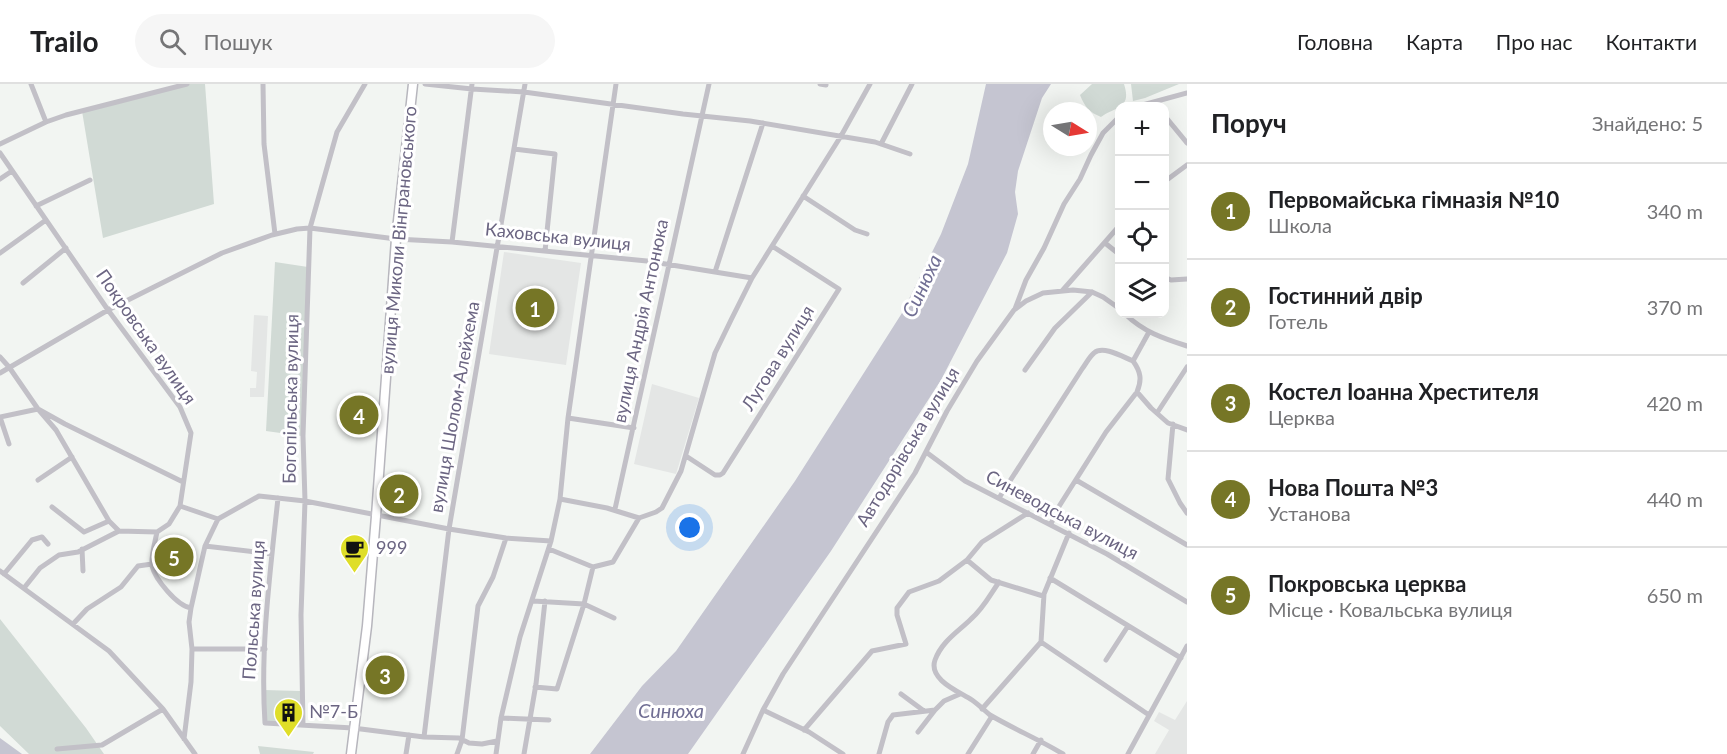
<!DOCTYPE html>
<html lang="uk">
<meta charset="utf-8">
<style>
body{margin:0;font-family:Lato,sans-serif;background:#f6f6f6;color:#202124}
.controls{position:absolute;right:18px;top:18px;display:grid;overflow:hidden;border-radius:12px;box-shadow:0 6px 24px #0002}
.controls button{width:54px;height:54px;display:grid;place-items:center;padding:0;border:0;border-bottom:2px solid #e0e0e0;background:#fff;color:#202124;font:30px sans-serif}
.compass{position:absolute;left:1043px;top:18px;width:54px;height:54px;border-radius:50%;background:#fff;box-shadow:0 6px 24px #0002;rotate:101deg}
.you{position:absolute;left:690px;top:444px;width:21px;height:21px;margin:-15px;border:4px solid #fff;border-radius:50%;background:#1a73e8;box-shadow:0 0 0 9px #1a73e833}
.badge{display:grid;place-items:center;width:39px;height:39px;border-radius:50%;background:#767626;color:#fff;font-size:20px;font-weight:700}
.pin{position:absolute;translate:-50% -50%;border:3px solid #fff;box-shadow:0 2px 6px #0006}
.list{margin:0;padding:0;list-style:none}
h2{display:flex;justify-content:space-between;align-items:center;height:78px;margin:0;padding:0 24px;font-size:26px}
h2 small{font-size:20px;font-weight:400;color:#757577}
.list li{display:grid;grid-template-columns:39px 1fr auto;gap:18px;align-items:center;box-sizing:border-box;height:96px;padding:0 24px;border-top:2px solid #e0e0e0}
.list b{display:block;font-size:22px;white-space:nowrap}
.list p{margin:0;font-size:20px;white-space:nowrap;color:#757577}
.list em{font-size:20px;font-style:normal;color:#757577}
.icon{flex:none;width:33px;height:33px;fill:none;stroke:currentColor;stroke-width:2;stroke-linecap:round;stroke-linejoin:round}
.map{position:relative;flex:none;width:1187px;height:670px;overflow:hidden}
header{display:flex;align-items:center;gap:36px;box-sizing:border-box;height:84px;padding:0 30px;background:#fff;border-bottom:2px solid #e0e0e0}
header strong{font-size:28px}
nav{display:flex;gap:33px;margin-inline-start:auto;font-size:21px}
.search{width:420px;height:54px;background:#f6f6f6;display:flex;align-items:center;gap:15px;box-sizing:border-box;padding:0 21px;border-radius:33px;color:#757577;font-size:22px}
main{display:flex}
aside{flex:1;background:#fff}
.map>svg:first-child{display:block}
</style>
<header>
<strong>Trailo</strong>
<div class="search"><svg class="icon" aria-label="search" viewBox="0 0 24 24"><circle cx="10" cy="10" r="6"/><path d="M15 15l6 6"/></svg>Пошук</div>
<nav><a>Головна</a><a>Карта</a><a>Про нас</a><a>Контакти</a></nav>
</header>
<main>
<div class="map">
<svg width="1187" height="670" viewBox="0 0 1187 670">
<rect width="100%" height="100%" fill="#f2f5f2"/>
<path fill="#e4e6e5" d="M504,168L581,179L566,281L489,270Z
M254,231L268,232L264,313H250V304H256L257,288L251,287Z
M652,300L699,314L676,390L634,380Z
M1187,617V670H1155L1169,646L1154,637L1159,628L1175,636Z"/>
<path fill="#d1dad5" d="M188,0H205L214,120L103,154L82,27Z
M1092,0H1124C1132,25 1116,22 1101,33C1089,28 1085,23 1080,11Z
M1131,0H1179L1145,14L1133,17Z
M275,178L308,183L302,352L266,347Z
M0,535L86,644L104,670H29L0,642Z
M264,606L300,607L301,639L266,638Z
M258,662L314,668L313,670H260Z"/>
<path fill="#c5c5d1" d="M986,0H1051L1042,14L1018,87L1015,108L1018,130L1007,169L941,296L831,467L688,670H590L642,602L676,567L795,397L902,229L941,150L968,80Z
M0,654L22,670H0Z"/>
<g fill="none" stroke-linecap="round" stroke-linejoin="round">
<defs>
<path id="primary" d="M351,670L367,542L376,432L396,155L413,0"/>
</defs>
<use href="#primary" stroke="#b7b6bd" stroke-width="11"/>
<path stroke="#c2c0c7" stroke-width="5" d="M31,0L46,38
M263,0L264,60L275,150
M425,0L472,5L524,8L683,30L750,37L875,58L910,70
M820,0L826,1
M1139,22L1187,9
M1164,31L1187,59
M0,60L46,38L66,31L187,0
M881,60L912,0
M514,65L555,70L545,167
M0,69L108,226L180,323L191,349L180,422L218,435
M0,95L12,87
M1164,98L1187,81
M803,112L855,146L867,150
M36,122L90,96
M452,158L472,0
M1105,159L1120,171
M0,169L46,136
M715,188L763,39
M1164,193L1171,196L1187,195
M23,199L66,164
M1062,207L1120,141
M1015,225L1026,196L1044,164L1064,120L1080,95L1091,71L1103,49L1120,32
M1125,230C1144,248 1162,254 1187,262
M0,273L9,283L38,325L56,346L109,437L119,447
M1133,277L1149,248
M1025,286L1055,244L1092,208
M0,289L108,226L222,169L272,151L297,145L310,144L396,155L452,158L647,177L752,194
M1137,308L1151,324L1168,339L1187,346
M1157,329L1187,283
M0,333L38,325L65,340L183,398
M0,333L9,360
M568,334L634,344
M1173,340L1168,395L1180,419L1187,429
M926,368L965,397L1107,470L1187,518
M686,372L715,391H720L723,389L839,205L772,162
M38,396L72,373
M1076,396L1187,461
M278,414C270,489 260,565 265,639L353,644L424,653L459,654L469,659L482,660L497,657
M999,414L1082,285C1086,280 1089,273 1094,269C1103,261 1123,273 1133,277
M560,415L607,424L639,434L656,428L662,424L681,387L715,269L731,236L752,194L841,52L870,0
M52,423L84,448L109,437
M615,425L709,0
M218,435L259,412L305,417L449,445L506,454L551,457
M1051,440L1058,424L1106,348L1137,308C1142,296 1141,288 1133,277
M157,448C155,458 151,472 152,482C155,495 177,522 191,524
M157,448L169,440L180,422
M205,462L272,470
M82,465L83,487
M549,465L593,483L613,478L639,434
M967,476L991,496L1043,512
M0,487L109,567L163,625L195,670
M4,490L32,456L42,453L48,460
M1050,494L1181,574
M999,498C990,511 983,525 971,535C958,548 942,557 935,576C928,596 960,608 972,616C979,621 984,626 990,631C1014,645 1040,656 1063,670
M24,504L40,484L59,471L78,468L119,447L157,448
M533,517L584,520L614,534
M73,540L87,525L121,503L138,482L152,480
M1041,558L1149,631
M192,565H265
M1106,576L1128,542
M535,603L557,605L584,520L593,483
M901,610L924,627
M982,625L1041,558L1044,510L1069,449
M763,626L809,648L843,670
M501,634L549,636
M303,641L301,531L305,417L303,352L310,144L337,48L365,0
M804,646L872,567L906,560L897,531V524L909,508L939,497L967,476L982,458L1028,429
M918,648L935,626
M424,653L449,445L525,0
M184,655L191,598L192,565L189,538L191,524L205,462L218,435
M57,665L102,661L163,625
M406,670L409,651
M457,670L462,656L478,522L493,493L506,454
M496,670L501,634L520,553L551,457L560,415L568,334L616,0
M524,670L536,600L545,517
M743,670L763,626L783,590L915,389L947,327L977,277L1014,226L1026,217L1043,209L1073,206L1092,208L1103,213L1120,225
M879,670L888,638L893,631L935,626L944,617L960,610
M968,670L992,632
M1033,670L1041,656
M1128,670L1187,562"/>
<use href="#primary" stroke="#fff" stroke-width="8"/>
</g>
<defs>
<symbol id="cafe-pin" viewBox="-11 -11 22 30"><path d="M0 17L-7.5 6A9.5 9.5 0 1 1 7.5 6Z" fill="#dfde28" stroke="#fff"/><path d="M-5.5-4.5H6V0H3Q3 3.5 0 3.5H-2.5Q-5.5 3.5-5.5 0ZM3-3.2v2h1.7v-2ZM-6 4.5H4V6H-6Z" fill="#111"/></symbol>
<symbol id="building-pin" viewBox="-11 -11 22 30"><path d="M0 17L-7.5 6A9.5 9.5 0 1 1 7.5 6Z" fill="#dfde28" stroke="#fff"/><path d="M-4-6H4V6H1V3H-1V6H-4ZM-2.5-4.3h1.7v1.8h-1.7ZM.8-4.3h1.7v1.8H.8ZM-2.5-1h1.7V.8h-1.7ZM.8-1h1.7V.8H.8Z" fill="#111"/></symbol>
</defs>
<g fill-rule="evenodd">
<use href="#cafe-pin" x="338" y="448" width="33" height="45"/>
<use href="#building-pin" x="272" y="612" width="33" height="45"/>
</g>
<g text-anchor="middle" stroke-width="6" stroke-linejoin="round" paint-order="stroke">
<g font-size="18" fill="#6b6582" stroke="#fff">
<text transform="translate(558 153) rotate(6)" y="6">Каховська вулиця</text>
<text transform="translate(399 156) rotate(-85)" y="6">вулиця Миколи Вінграновського</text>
<text transform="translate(641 237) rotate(-78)" y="6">вулиця Андрія Антонюка</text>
<text transform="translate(146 253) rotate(55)" y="6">Покровська вулиця</text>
<text transform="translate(778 274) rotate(-58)" y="6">Лугова вулиця</text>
<text transform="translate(291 315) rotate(-89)" y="6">Богопільська вулиця</text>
<text transform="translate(455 323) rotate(-80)" y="6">вулиця Шолом-Алейхема</text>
<text transform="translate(908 363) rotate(-59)" y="6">Автодорівська вулиця</text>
<text transform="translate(1062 431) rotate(28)" y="6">Синеводська вулиця</text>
<text transform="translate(254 526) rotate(-86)" y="6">Польська вулиця</text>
</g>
<g font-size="18" fill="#6b6582" stroke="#fff" text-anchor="start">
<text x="376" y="470">999</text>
<text x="309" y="634">№7-Б</text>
</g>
<g font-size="20" font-style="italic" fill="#716f94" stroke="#fff">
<text transform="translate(922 202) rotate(-65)" y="7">Синюха</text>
<text x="671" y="634">Синюха</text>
</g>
</g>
</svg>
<div class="controls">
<button>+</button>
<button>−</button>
<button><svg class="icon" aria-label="locate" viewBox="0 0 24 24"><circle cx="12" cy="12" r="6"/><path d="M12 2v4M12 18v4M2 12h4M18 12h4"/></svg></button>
<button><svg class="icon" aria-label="layers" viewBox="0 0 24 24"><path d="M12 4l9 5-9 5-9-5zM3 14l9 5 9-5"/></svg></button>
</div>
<svg class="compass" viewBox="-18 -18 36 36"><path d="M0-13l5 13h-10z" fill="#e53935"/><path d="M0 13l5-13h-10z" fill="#757577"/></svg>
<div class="you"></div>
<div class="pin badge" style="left:535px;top:224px">1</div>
<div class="pin badge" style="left:399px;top:410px">2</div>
<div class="pin badge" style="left:385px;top:591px">3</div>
<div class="pin badge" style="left:359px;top:331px">4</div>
<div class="pin badge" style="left:174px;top:473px">5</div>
</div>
<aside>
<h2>Поруч<small>Знайдено: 5</small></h2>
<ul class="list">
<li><span class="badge">1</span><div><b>Первомайська гімназія №10</b><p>Школа</p></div><em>340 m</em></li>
<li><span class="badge">2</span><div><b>Гостинний двір</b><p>Готель</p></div><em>370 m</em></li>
<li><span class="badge">3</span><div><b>Костел Іоанна Хрестителя</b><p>Церква</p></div><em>420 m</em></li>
<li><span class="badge">4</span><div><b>Нова Пошта №3</b><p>Установа</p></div><em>440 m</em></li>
<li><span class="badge">5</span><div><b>Покровська церква</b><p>Місце · Ковальська вулиця</p></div><em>650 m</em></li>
</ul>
</aside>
</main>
